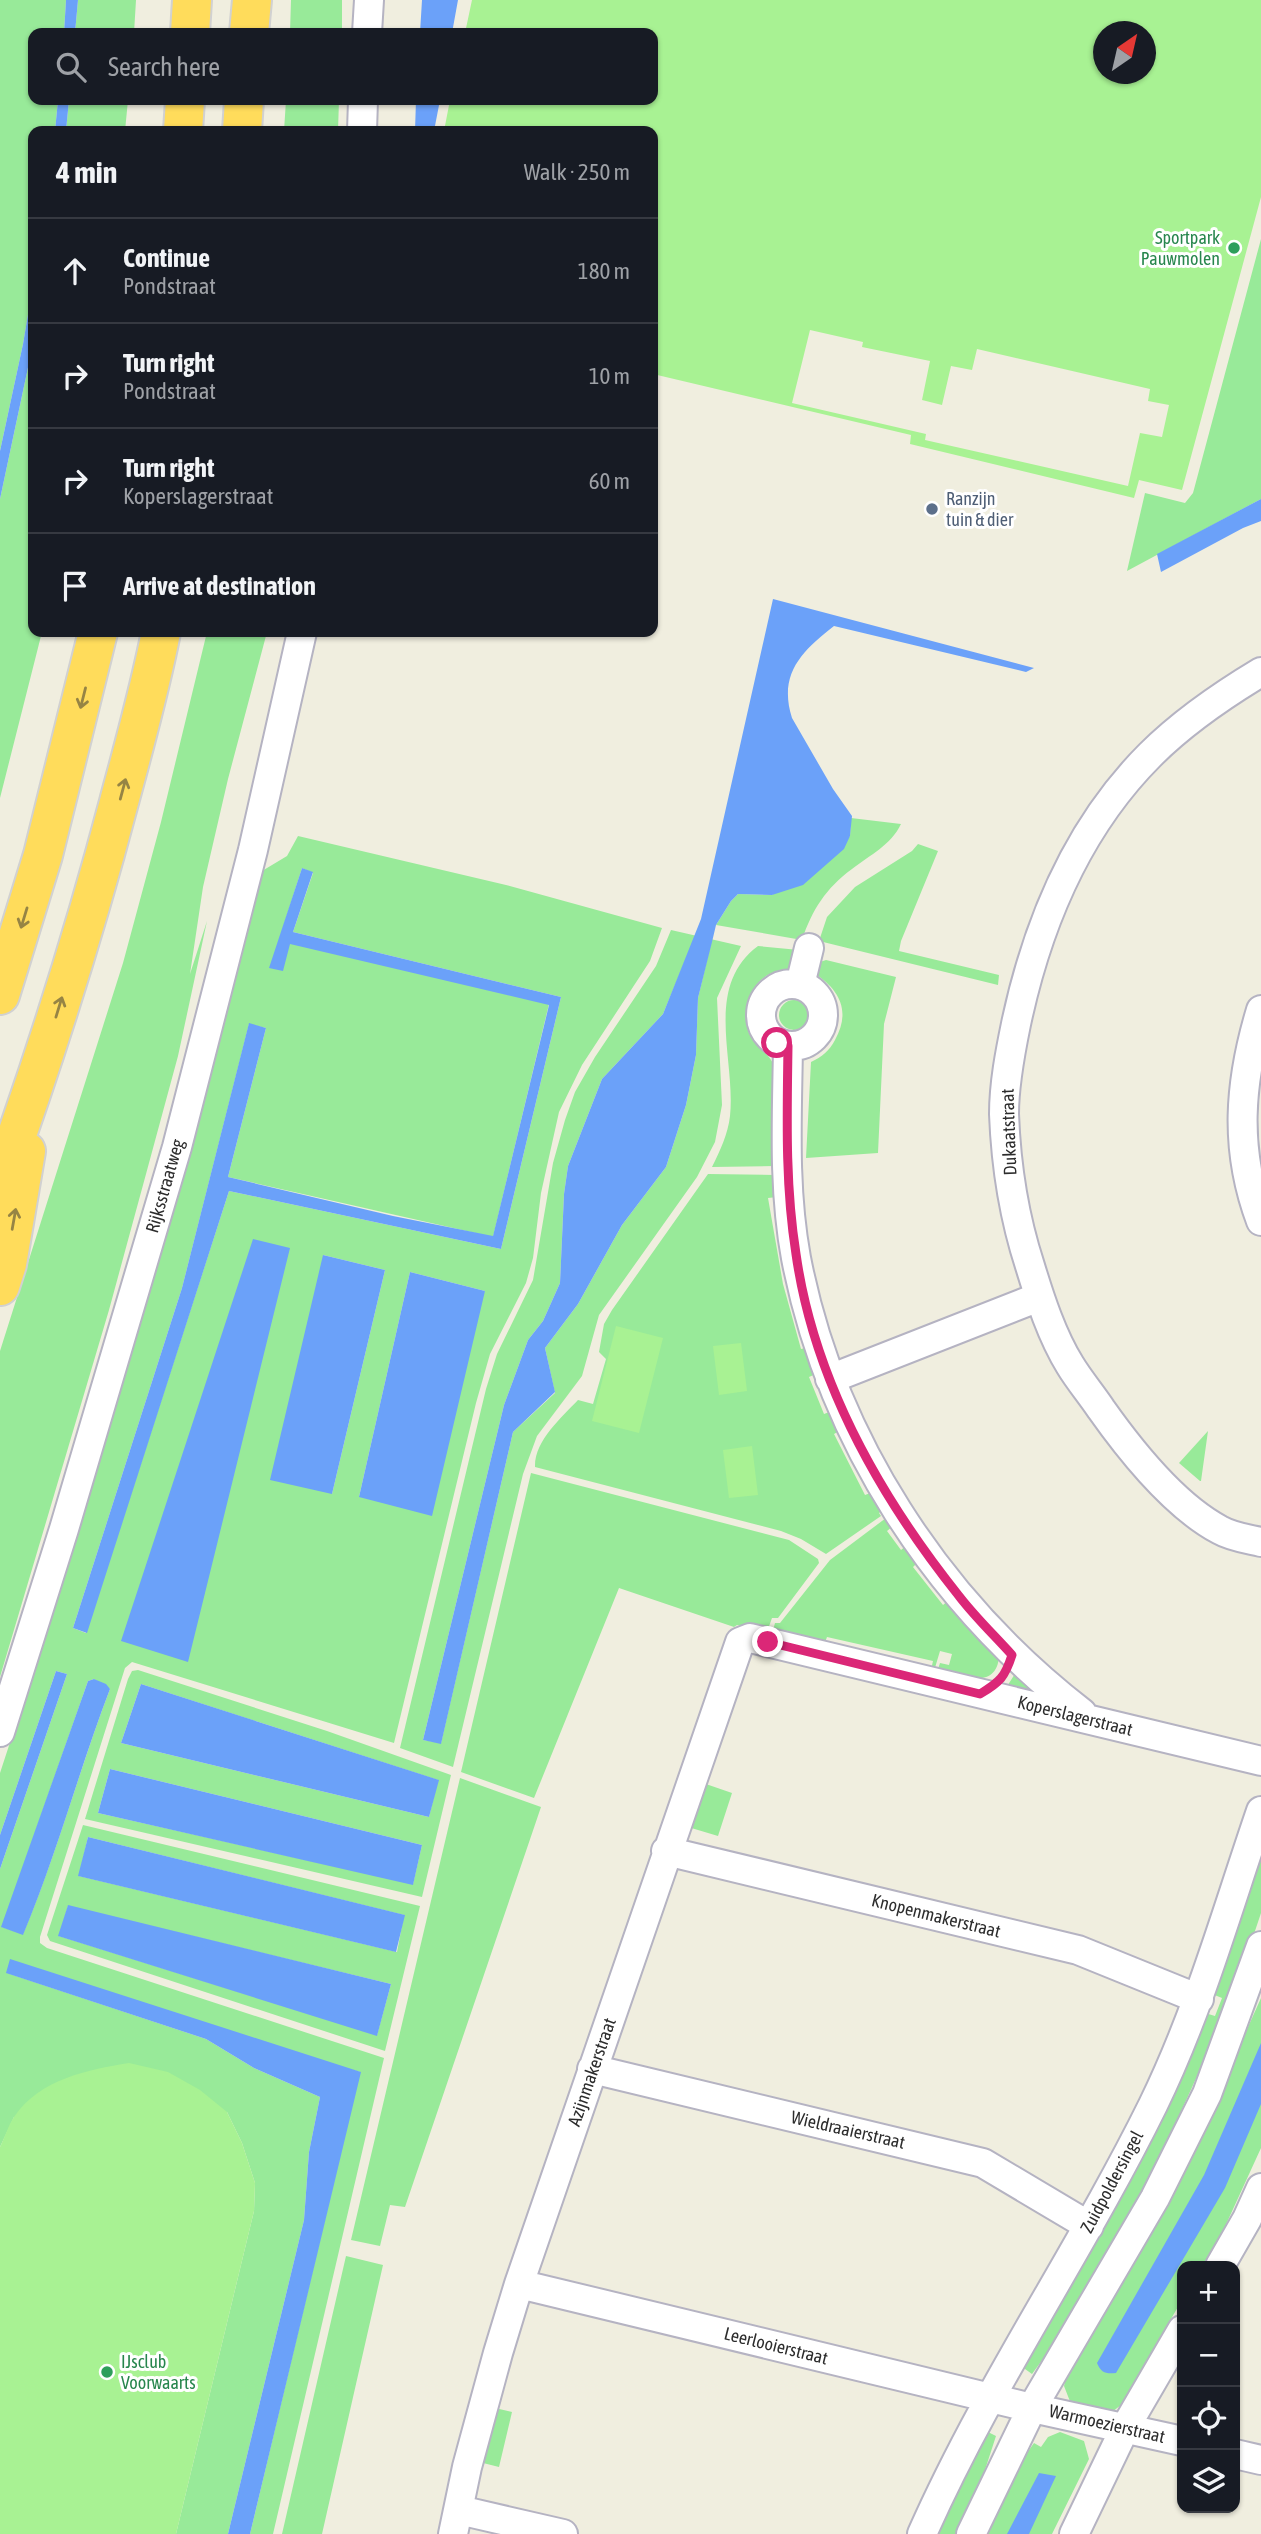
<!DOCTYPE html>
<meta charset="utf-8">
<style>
body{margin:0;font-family:"Asap Condensed",sans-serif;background:#20242c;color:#f1f3f6}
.controls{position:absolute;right:21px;bottom:21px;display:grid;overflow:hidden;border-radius:14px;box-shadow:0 2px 5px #0004}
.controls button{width:63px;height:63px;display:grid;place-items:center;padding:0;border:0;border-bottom:2px solid #363941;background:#171b24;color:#f1f3f6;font:35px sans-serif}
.compass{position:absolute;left:1093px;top:21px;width:63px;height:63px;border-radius:50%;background:#171b24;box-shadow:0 2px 5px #0004;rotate:34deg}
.stop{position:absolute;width:21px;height:21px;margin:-16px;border:5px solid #db2777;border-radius:50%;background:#fff}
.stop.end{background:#db2777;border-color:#fff;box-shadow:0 2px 7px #0008}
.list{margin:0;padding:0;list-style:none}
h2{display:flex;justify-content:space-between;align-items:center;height:91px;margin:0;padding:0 28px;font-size:30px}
h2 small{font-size:23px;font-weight:400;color:#9ea1a6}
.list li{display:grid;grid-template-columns:46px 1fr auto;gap:21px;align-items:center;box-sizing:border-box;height:105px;padding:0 28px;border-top:2px solid #363941}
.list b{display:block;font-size:26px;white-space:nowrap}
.list p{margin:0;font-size:23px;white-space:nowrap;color:#9ea1a6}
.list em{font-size:23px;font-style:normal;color:#9ea1a6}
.icon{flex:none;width:38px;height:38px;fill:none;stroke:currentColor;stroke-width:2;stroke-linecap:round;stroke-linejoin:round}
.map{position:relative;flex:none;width:1261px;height:2534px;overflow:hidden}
.search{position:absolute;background:#171b24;box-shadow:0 2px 5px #0004;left:28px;top:28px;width:630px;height:77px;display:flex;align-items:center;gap:18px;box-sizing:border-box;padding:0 24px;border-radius:14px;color:#9ea1a6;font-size:26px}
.panel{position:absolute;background:#171b24;box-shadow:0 2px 5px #0004;left:28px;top:126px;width:630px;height:511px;border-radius:14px}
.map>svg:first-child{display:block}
</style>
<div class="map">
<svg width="1261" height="2534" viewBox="0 0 1261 2534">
<rect width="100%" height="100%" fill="#f0eedf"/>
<path fill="#98ea99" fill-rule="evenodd" d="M0,0H66L64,33H33V100H58L55,131H33V285L23,344L0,451Z
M78,0H136L134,33H75Z
M291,0H342V33H290Z
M69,100H128L125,131H66Z
M286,100H339L338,131H284Z
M1261,239V499L1127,571L1145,493L1185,503L1193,493Z
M33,344V632H42L0,798V499Z
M207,632H267L228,779L203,887L190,974L207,921L178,1056L146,1174L109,1310L0,1677V1351L123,963L161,822Z
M851,818L901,824C891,845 870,855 852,869C826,888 812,910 802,940L716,925L731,901L738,894L772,895L850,836Z
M298,836L506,885L662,928L650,961L582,1065L559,1112L541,1193L533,1258L526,1283L490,1354L476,1403L394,1743L132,1662L125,1668L40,1937V1943L47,1948L384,2058L273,2534H250L360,2072L7,1973L206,2039L254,2068L320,2097L309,2152L304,2220L228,2534H176L254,2211L255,2183L242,2143L227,2112L14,2117L0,2147V1869L67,1674L56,1671L0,1835V1773L38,1657L262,871L287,856ZM302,868L313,873L293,932L561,997L501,1249L229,1191L86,1633L73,1628L182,1288L249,1024L266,1028L228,1177L493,1237L549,1004L290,943L270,968ZM323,1255L385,1270L332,1494ZM410,1272L485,1291L359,1497ZM94,1679L110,1689C79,1770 57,1854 23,1934L2,1927L88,1681Z
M918,844L938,851L901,941L899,951L999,975L998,985L819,941L827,917L855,887L912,851Z
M671,930L741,946L717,998L722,1105L715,1142L697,1177L599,1315L582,1376L537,1436L523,1474L453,1767L400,1748L486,1389L497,1354L533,1280L553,1163L565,1120L575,1092L595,1057L656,966ZM694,939L711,943L698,998L696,1055L686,1105L666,1167L622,1225L578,1304L545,1348L555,1393L513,1432L441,1743L423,1740L504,1405L528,1340L543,1321L560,1283L564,1194L568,1166L602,1079L663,1014Z
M758,946L799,950L795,968C788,969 780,970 774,972C750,981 739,1013 750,1035C757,1049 771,1053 775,1069C777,1079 775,1091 775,1101C775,1123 775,1144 775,1166L712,1167C720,1151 728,1134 730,1116C736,1060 703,987 758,946Z
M826,960L896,977L884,1024L878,1153L806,1158L811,1062C822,1057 829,1051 835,1040C851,1011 840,990 814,973L820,962Z
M779 1015a15 15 0 1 1 30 0a15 15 0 1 1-30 0Z
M708,1174L775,1175L777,1197L768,1198L783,1284L801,1349L809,1347L818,1373L809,1377L824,1414L832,1411L841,1430L834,1434L865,1495L873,1492L884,1509L879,1513L881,1516L826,1554L801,1539L781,1531L535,1467C534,1441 562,1417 578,1400L593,1404L606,1359L599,1352L604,1324L612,1310Z
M1208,1431L1201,1481H1200L1179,1463Z
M531,1473L789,1540L818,1559L819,1563L778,1618H772L767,1632L737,1625L734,1627L619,1588L534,1798L461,1772Z
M886,1518L893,1526L887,1531L901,1550L907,1545L919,1561L913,1567L943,1605L950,1599L999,1656C997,1691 960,1676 937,1672L940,1663L949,1665L952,1654L940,1651L934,1671L931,1670L933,1661L827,1637L824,1645L772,1634L775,1623H780L830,1560Z
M1018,1669L1050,1697L1006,1688Z
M138,1670L327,1731L451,1775L422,1897L85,1819L128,1679L132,1671ZM141,1684L438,1780L429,1817L121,1743ZM110,1769L422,1845L413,1884L98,1813Z
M460,1778L541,1807L405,2207L390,2205L380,2246L351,2240Z
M703,1783L732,1793L718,1836L688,1827Z
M83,1825L420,1906L385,2051L50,1941L47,1935ZM88,1837L404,1915L397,1952L79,1876ZM68,1906L391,1984L377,2035L59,1936Z
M1261,1845V1913L1233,1997L1154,2171L1059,2337L1032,2374L1018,2364L1205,2013L1215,2016L1222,1998L1212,1994Z
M1261,1998V2148L1223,2231L1202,2266H1182V2300L1121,2405L1108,2415L1071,2404L1064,2386L1068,2370L1185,2168Z
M346,2256L383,2265L322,2534H282Z
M495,2408L512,2412L499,2467L483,2463Z
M984,2430L996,2436L984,2473L956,2534H933Z
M1060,2432L1084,2441L1089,2459L1052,2534H982L1010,2477L1034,2443L1041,2447L1048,2437Z"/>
<path fill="#a8f293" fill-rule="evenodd" d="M472,0H1261V197L1182,490L1139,480L1134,498L910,444L911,435L653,374V131H444L450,100H653V33H465ZM1104,32H1146V74H1104ZM810,330L863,342L862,347L930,361L922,400L942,405L951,366L972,370L977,349L1150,389L1148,401L1169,405L1162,437L1140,433L1128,486L925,440L926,434L792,403Z
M616,1326L663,1338L639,1433L592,1421Z
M741,1343L747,1391L719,1395L713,1346Z
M752,1446L758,1495L729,1498L723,1450Z
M129,2063L168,2072L200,2090L227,2112L242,2143L255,2183L254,2211L176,2534H0V2147C5,2137 8,2126 14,2117C40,2079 87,2070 129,2063Z"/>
<path fill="#6ba1f9" d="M66,0H78L75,33H64Z
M422,0H458L452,33H420Z
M58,100H69L66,131H55Z
M416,100H440L434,131H415Z
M33,285V344L0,499V451L23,344Z
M1261,499V521L1243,528L1161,572L1157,554Z
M773,599L1034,668L1026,672L834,626C802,651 778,674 792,718L833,789L852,816L850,836L844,849L803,885L772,895L738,894L731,901L716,925L712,942L698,998L696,1055L686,1105L666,1167L622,1225L578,1304L545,1348L555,1392L513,1432L441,1744L423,1740L504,1405L528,1340L543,1321L560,1283L564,1194L568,1166L602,1079L663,1014L701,919Z
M302,868L313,872L293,932L561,997L501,1249L229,1191L87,1633L73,1628L182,1288L249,1023L266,1028L228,1177L393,1216L493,1236L549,1005L290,944L283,971L269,968Z
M253,1239L290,1248L188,1662L121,1641Z
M323,1255L385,1270L332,1494L270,1480Z
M410,1272L485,1291L432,1516L359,1497Z
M56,1671L67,1674L0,1869V1835Z
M94,1679L106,1684L110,1689C79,1770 57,1854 23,1935L1,1927L88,1681Z
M141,1684L439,1780L429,1817L121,1743Z
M110,1769L422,1845L413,1885L98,1813Z
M88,1837L405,1915L396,1952L78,1876Z
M68,1905L391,1984L377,2036L58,1936Z
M10,1959L361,2072L250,2534H228L304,2220L309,2152L320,2097L254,2068L206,2039L6,1973Z
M1261,2043V2104L1225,2188L1116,2373C1106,2374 1101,2373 1097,2363L1204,2175Z
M1039,2473L1056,2476L1029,2534H1007Z"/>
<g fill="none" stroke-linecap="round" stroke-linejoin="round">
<defs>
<path id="minor" d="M367,33L369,0
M362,131L363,100
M1261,672C1221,696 1183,722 1150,755C1077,828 1037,925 1016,1024C1010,1053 1004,1084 1004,1114C1006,1166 1014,1217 1030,1266C1040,1299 1052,1336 1070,1365C1079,1380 1091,1394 1101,1409C1130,1450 1175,1506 1220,1530C1232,1537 1248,1539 1261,1542
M761 1015a31 31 0 1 1 62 0a31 31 0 1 1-62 0Z
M800,985L809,948
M1261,1010C1239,1083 1234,1149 1261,1221
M788,1046C787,1117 783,1188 796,1258C831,1439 937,1601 1082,1713
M830,1379L1039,1297
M0,1732L64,1529L177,1147L253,850L302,632
M666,1851L1078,1950L1199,1999
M592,2069L983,2163L1089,2226
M1220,2266L1247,2219L1261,2188
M519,2284L1032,2408L1182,2441
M1235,2454L1261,2460
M459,2510L563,2534
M453,2534L467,2467L498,2353L519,2284L740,1642L750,1638L1261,1761
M922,2534C988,2385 1081,2251 1153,2105C1199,2011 1227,1910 1261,1811
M971,2534L1032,2408L1155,2198L1207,2094L1261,1946
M1074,2534L1125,2428L1182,2330"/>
<path id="highway" d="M190,33L192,0
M249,33L252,0
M183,131L185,100
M242,131L244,100
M0,995L43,855L98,632
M0,1183C45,1057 85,931 119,802C134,746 150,689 161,632
M0,1286L7,1264L26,1151"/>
</defs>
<use href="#minor" stroke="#b5b3c2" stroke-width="32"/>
<use href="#highway" stroke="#d1d1d1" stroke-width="42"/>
<use href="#minor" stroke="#fff" stroke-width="28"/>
<use href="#highway" stroke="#ffdc5b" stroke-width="38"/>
</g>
<defs><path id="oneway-shaft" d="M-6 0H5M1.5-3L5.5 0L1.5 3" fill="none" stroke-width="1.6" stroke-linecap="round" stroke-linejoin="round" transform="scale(1.75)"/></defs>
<g stroke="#968444">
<use href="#oneway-shaft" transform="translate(83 698) rotate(104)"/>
<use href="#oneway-shaft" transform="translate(123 789) rotate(-75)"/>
<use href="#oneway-shaft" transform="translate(24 918) rotate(107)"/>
<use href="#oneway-shaft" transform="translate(59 1007) rotate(-73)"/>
<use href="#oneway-shaft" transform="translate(14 1219) rotate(-80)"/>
</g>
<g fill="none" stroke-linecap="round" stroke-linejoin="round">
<path stroke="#db2777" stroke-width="9" d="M768,1642L980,1694C1000,1682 1005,1677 1012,1655C995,1636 975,1617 959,1596C880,1497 814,1381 796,1254C785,1185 787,1116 788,1046L777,1043"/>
</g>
<g fill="#2e9e5b" stroke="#fff" stroke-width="2.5">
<circle cx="1234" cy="248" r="7"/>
<circle cx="107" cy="2372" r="7"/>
</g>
<circle fill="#5c6f8a" stroke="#fff" stroke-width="2.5" cx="932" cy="509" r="7"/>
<g text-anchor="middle" stroke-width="6" stroke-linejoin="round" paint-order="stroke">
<g font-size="18" fill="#27864d" stroke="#fff" text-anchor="end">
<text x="1220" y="244">Sportpark<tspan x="1220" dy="21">Pauwmolen</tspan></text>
<text x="121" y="2368" text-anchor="start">IJsclub<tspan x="121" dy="21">Voorwaarts</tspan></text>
</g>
<g font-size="18" fill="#4e5e75" stroke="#fff" text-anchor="start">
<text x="946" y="505">Ranzijn<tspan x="946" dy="21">tuin &amp; dier</tspan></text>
</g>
<g font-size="18" fill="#2d2d2d" stroke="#fff">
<text transform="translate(1009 1132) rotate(-92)" y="6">Dukaatstraat</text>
<text transform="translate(165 1186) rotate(-74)" y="6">Rijksstraatweg</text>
<text transform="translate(1075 1716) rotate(14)" y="6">Koperslagerstraat</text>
<text transform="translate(936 1916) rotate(14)" y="6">Knopenmakerstraat</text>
<text transform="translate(592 2072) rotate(-71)" y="6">Azijnmakerstraat</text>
<text transform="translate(848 2130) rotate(13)" y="6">Wieldraaierstraat</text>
<text transform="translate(1112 2182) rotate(-62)" y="6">Zuidpoldersingel</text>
<text transform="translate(776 2346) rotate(14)" y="6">Leerlooierstraat</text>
<text transform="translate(1107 2424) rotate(13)" y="6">Warmoezierstraat</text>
</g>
</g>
</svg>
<div class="controls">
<button>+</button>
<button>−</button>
<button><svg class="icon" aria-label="locate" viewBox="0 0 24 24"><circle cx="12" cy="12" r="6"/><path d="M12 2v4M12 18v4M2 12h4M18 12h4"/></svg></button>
<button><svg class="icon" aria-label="layers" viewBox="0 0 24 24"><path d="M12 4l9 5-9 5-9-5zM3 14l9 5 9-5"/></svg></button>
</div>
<svg class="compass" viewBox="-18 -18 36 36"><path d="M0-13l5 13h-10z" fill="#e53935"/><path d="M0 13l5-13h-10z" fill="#9ea1a6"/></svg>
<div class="stop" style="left:777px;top:1043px"></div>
<div class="stop end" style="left:768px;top:1642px"></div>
<div class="search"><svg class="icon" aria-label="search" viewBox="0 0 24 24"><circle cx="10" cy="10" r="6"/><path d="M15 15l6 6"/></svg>Search here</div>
<section class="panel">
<h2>4 min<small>Walk · 250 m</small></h2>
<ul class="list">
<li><svg class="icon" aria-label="ahead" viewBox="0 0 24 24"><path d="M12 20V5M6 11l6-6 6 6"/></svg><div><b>Continue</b><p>Pondstraat</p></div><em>180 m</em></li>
<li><svg class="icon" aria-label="right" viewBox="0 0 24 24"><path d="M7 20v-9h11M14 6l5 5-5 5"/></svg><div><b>Turn right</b><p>Pondstraat</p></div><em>10 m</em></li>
<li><svg class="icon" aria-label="right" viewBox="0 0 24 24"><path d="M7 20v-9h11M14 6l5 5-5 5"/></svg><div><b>Turn right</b><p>Koperslagerstraat</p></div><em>60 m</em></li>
<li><svg class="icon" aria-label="arrive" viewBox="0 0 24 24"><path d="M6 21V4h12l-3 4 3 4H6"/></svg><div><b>Arrive at destination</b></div></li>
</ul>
</section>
</div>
